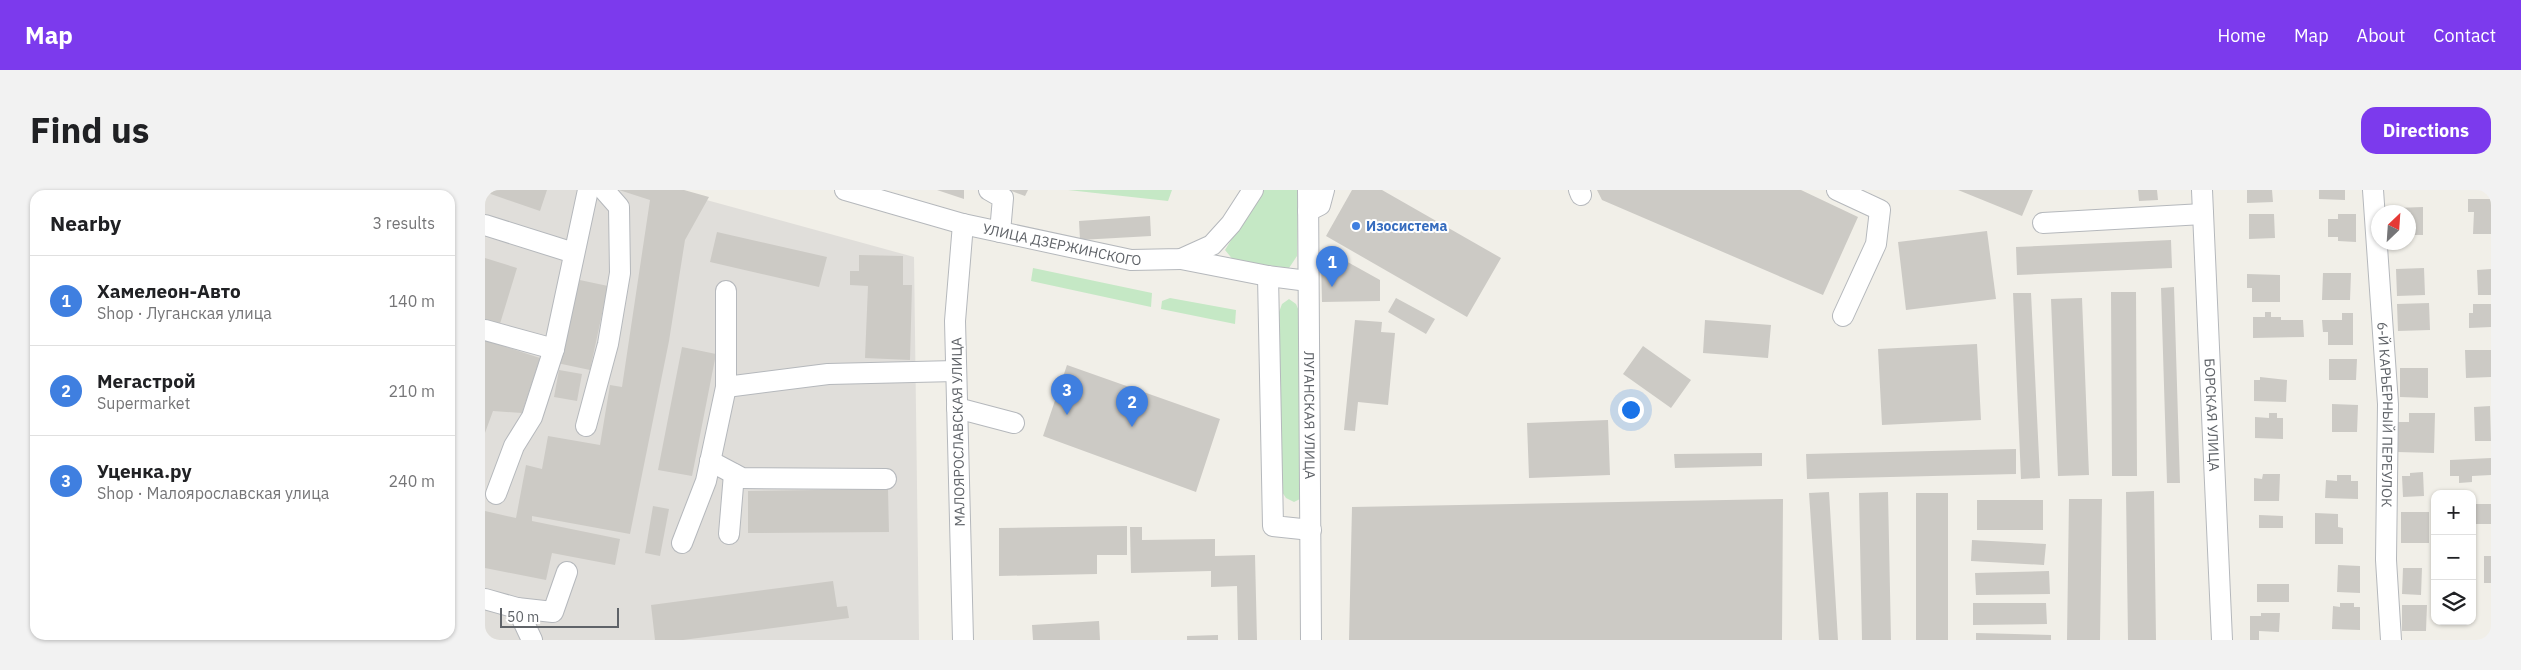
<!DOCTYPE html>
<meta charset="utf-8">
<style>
body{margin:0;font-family:"IBM Plex Sans",sans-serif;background:#f2f2f2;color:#202124}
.controls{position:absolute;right:15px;bottom:15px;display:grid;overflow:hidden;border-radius:10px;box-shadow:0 1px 4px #0004}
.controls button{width:45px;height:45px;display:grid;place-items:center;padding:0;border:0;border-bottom:1px solid #e0e0e0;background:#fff;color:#202124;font:25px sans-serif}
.compass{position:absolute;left:1886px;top:15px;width:45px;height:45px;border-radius:50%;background:#fff;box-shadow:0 1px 4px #0004;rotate:25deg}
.scale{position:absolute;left:15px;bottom:12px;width:119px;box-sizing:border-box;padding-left:5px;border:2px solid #5f6368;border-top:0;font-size:14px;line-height:18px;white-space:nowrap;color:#5f6368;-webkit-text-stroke:4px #fff;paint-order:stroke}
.you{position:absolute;left:1145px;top:219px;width:18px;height:18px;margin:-12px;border:4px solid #fff;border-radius:50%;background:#1a73e8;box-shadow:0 0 0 8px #1a73e833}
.badge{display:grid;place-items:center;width:32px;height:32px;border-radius:50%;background:#7c3aed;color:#fff;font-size:16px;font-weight:700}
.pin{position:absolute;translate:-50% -41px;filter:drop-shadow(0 1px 2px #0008)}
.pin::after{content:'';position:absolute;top:26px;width:18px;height:15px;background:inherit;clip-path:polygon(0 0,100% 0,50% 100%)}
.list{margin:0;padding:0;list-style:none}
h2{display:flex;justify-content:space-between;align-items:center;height:65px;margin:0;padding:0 20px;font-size:21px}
h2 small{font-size:16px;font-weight:400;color:#757577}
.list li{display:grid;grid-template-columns:32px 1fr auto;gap:15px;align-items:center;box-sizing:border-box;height:90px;padding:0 20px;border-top:1px solid #e0e0e0}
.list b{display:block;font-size:19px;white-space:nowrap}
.list p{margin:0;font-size:16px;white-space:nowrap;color:#757577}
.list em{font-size:16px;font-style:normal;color:#757577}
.icon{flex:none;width:28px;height:28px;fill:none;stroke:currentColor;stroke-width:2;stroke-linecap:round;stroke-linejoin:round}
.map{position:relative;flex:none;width:2006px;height:450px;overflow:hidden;border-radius:15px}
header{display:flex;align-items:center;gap:30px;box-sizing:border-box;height:70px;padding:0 25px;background:#7c3aed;color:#fff}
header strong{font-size:24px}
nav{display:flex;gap:28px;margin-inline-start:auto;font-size:18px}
.intro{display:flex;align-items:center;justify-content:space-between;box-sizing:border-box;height:120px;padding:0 30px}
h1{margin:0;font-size:35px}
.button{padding:12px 22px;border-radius:15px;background:#7c3aed;color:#fff;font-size:18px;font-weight:700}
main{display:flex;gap:30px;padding:0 30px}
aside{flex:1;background:#fff;border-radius:15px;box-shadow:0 1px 4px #0004}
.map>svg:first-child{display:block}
</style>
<header>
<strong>Map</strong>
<nav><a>Home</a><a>Map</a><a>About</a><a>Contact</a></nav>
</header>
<div class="intro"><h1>Find us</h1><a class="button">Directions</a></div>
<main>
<aside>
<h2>Nearby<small>3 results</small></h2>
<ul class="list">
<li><span class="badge" style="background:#3f7fe0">1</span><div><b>Хамелеон-Авто</b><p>Shop · Луганская улица</p></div><em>140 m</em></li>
<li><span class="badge" style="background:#3f7fe0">2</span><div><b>Мегастрой</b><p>Supermarket</p></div><em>210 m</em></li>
<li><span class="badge" style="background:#3f7fe0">3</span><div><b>Уценка.ру</b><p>Shop · Малоярославская улица</p></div><em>240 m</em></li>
</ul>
</aside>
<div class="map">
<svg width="2006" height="450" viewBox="0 0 2006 450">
<rect width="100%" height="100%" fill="#f1efe8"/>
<path fill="#e0deda" d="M0,0H185L429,67L434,450H0Z"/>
<path fill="#c5e8c5" d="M583,0H687L683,11Z
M777,0H813L812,66L804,78L749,71L740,60Z
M548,78L667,103L666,117L546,91Z
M685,108L751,120L750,134L676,119L677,111Z
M804,109L811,114L814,121L815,309L809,312L801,308L797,302L794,122L797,114Z"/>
<path fill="#cccac5" d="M0,0H62L55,21L0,2Z
M134,0H199L224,7L200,50L184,151L145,344L47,326V331L135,349L130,375L67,363L61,390L0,378V321L31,328L41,275L57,279L63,246L115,255L125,195L137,197L165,10Z
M452,0H479V9Z
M524,0H543L540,6Z
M867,0H897L1016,68L982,127L841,46Z
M1112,0H1316L1373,27L1338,105L1117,10Z
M1473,0H1548L1537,26Z
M1653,0H1672L1673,10L1654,11Z
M1762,0H1787L1788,12L1762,13Z
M1834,0H1860V10L1834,9Z
M1983,9H2006V44H1988L1989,22H1983Z
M1938,17V45H1924V22H1910V18Z
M1764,24H1789L1790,48L1764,49Z
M1853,24H1871V52L1853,51V47H1843V29H1853Z
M665,26L666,46L595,50L594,31Z
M1502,41L1511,109L1421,120L1413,52Z
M232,42L342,67L334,97L225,72Z
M1686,50L1687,78L1532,85L1531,57Z
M374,65L418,66V95H427L425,170L380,168L383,96L365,95V81H374Z
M0,68L32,78L14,137L0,132Z
M859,70L895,90V111L837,112L836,71Z
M1939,78L1940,105L1912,106L1911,79Z
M2006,79V105H1993L1992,80Z
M1838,83H1866L1865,110H1837Z
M1762,84L1795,85V112H1767V98H1762Z
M90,89L123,96L105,180L72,173Z
M1689,97L1695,293H1682L1676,98Z
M1626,102H1651L1652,286H1627Z
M1528,103H1546L1555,288L1536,289Z
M911,108L950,129L941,144L903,122Z
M1597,108L1604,285L1573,286L1566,109Z
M1944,113L1945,140L1913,141L1912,114Z
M1988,114H2006V137L1984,138V123H1988Z
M1780,122H1786V127H1796V130H1818L1819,147L1768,148V127H1780Z
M1857,123H1868V155H1843V142H1838L1837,130H1857Z
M870,130L897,132L896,142L910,143L903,215L873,212L870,241L859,240Z
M1220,130L1286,135L1283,168L1218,163Z
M0,150L55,168L37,223L8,221L0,243Z
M1492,154L1496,230L1397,235L1393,159Z
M1158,156L1206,190L1186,218L1138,184Z
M197,157L231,164L207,286L173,280Z
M1980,160H2006V187L1981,188Z
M1844,169H1872L1871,190H1844Z
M582,175L735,229L711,302L558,246Z
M1915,178H1943V208L1915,207Z
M74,180L97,184L92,211L69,207Z
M1775,187L1802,190L1801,212L1769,211V190H1775Z
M1847,214L1873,215L1872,242H1847Z
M2005,216L2006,251H1990L1989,217Z
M1784,223H1792V228H1798V249L1770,248V227L1784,228Z
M1924,223H1950L1949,263L1912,262V232H1924Z
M1123,230L1125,285L1044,288L1042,233Z
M1531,259V284L1322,289L1321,264Z
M1277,263V276L1190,278L1189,264Z
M2006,268V285L1987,286V292L1974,293V286H1965V270Z
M1938,282L1939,306L1918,307L1917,286H1925V283Z
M1778,284H1795L1794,311H1769V288L1777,289Z
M1852,285H1866V291H1873V309L1840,308L1841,290L1852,291Z
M403,299L404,342L263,343V301Z
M1669,301L1671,450H1643L1641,302Z
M1344,302L1353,450H1334L1324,303Z
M1403,302L1406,450H1377L1374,303Z
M1431,303H1463V450H1431Z
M1298,309L1297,450H864L867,317Z
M1584,309H1617L1615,450H1582Z
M1492,310H1558V340H1492Z
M1987,314H2006V334H1987Z
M168,316L184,319L175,366L160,363Z
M1916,322H1944V353H1916Z
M1830,323L1853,324V337L1858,338V354H1830Z
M1774,325L1798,326V338H1774Z
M642,336V365H612V384L514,386V338Z
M645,337H657V350L730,349V366L770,365L772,450H753L752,396L726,397V381L646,383Z
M1487,350L1561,354L1559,375L1486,371Z
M1999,366H2006V393H1999Z
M1853,375L1875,376V403L1852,402Z
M1918,378H1937L1936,405L1917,404Z
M1564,381L1565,404L1491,405L1490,383Z
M348,391L352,417L362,416L364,428L198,450H170L166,415Z
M1772,394H1804V412H1772Z
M1488,413H1561L1562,434L1488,435Z
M1855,413H1869V417H1875V440L1847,439L1848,416L1855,417Z
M1917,415H1942L1941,441H1917Z
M1776,423H1795L1794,442L1774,441V450H1765V426H1776Z
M614,431L615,450H548L547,435Z
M1491,443L1566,445V450H1491Z
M733,445V450H702V446Z"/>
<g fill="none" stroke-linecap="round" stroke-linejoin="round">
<defs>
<g id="minor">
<path id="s1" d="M360,0L478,34L646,70L696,69L727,55L746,34L768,0"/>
<path d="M504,0L518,8L515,42"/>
<path id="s2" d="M823,0L826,450"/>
<path d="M1094,0L1096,5"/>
<path d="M1352,0L1395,20L1391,54L1358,126"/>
<path id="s3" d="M1717,0L1737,450"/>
<path id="s4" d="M1888,0L1903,214L1901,370L1906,450"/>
<path d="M823,21L835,15L839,0"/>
<path d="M1558,33L1718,24"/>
<path d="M0,35L89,63"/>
<path d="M696,69L783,86L823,91"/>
<path d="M783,86L788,336L826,340"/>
<path d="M0,140L69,159"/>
<path d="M241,197L343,184L471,181"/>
<path d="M472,218L529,233"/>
<path d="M101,236L123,154L135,83L134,17L119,0"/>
<path d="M225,271L257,288L401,289"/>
<path d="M11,304L29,256L47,227L69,159L103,0"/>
<path d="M244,344L249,284"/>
<path d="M197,353L221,291L241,197V101"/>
<path d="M0,409L32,418L47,450"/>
<path d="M32,418L68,422L82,382"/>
<path d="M478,450L470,131L478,34"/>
</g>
</defs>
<use href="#minor" stroke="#b5b8bc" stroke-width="22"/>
<use href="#minor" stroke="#fff" stroke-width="20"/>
</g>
<circle fill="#3f7fe0" stroke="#fff" stroke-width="2" cx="871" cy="36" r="5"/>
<g text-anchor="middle" stroke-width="4" stroke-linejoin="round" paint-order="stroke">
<g font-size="14" font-weight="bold" fill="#366cbe" stroke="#fff" text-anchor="start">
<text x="881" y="41">Изосистема</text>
</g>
<g font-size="14" fill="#5f6368" stroke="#fff">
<text dy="5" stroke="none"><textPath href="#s1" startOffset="224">УЛИЦА ДЗЕРЖИНСКОГО</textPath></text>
<text dy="5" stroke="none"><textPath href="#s2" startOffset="225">ЛУГАНСКАЯ УЛИЦА</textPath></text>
<text dy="5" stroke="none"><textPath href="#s3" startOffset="225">БОРСКАЯ УЛИЦА</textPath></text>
<text dy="5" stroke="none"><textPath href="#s4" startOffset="225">6-Й КАРЬЕРНЫЙ ПЕРЕУЛОК</textPath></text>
<text transform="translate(473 242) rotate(-91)" y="5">МАЛОЯРОСЛАВСКАЯ УЛИЦА</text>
</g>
</g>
</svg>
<div class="controls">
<button>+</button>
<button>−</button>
<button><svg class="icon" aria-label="layers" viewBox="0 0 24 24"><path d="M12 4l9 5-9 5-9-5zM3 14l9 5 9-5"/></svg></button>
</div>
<svg class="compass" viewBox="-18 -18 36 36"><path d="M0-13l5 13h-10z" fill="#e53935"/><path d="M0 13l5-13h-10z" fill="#757577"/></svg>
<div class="scale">50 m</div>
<div class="you"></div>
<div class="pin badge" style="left:847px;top:97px;background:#3f7fe0">1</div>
<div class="pin badge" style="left:647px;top:237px;background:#3f7fe0">2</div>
<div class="pin badge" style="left:582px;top:225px;background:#3f7fe0">3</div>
</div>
</main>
